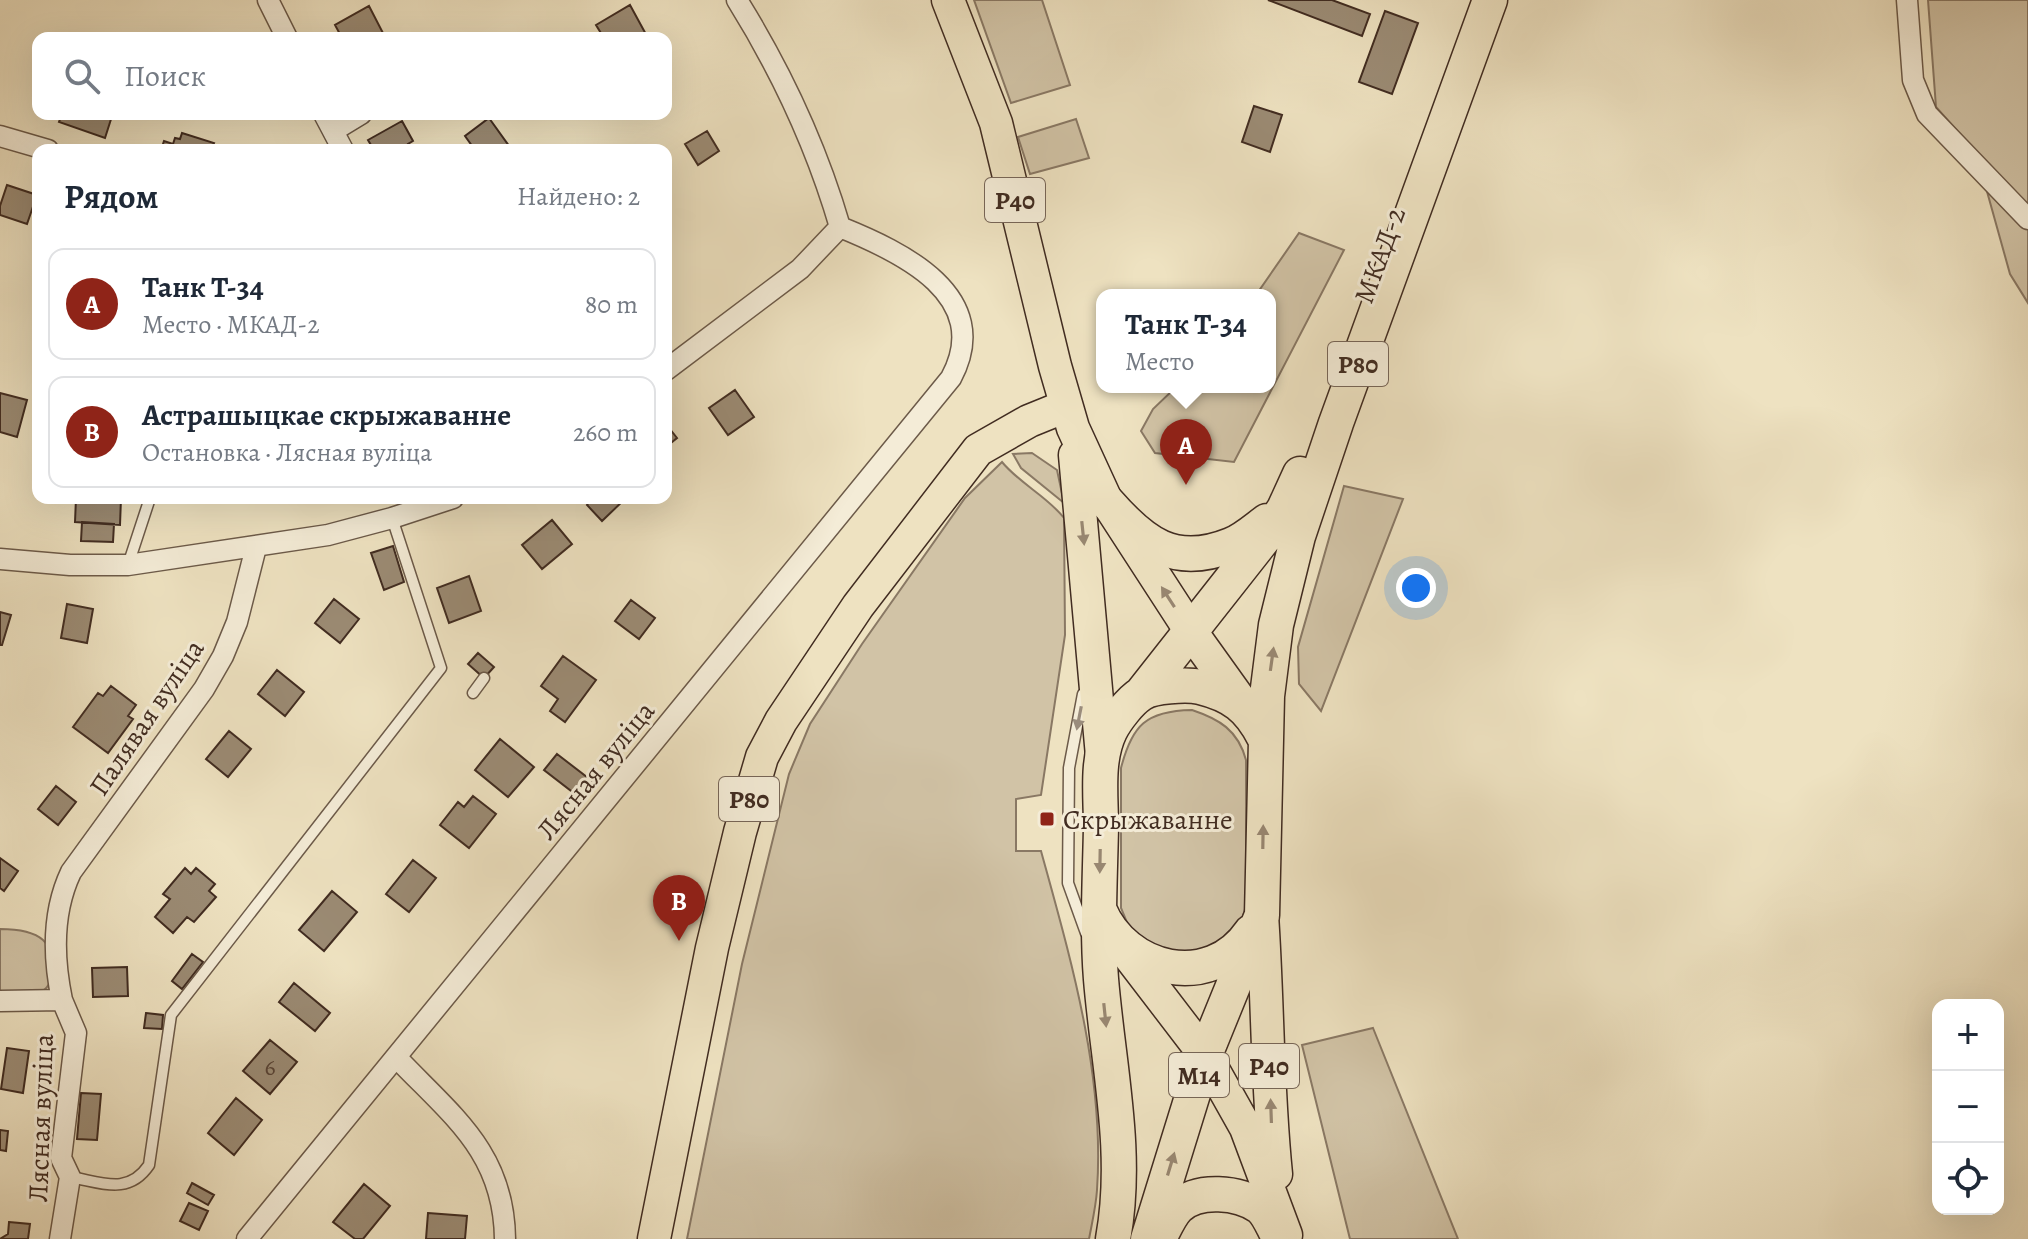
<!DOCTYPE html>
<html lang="ru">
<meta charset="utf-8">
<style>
body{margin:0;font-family:Alegreya,serif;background:#f2f2f3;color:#1f2937}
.controls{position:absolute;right:24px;bottom:24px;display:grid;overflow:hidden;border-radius:16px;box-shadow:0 8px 32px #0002}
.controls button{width:72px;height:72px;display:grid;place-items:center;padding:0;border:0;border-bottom:2px solid #e0e1e3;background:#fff;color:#1f2937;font:40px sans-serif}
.you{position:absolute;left:1416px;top:588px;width:28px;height:28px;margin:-20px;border:6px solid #fff;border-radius:50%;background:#1a73e8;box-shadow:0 0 0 12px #1a73e833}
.badge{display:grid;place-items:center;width:52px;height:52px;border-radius:50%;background:#8f2418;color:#fff;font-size:26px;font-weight:700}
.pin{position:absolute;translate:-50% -66px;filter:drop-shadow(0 2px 4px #0008)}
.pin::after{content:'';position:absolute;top:42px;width:28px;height:24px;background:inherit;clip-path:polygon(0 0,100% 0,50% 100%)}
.popup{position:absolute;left:1096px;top:289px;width:180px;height:104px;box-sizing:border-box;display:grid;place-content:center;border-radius:16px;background:#fff;filter:drop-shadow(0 2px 6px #0005);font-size:26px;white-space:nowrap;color:#747a83}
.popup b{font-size:30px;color:#1f2937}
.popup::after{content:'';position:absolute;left:50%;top:100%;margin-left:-16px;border:16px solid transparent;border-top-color:#fff}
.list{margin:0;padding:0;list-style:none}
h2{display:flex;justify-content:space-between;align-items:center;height:104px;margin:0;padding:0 32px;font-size:34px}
h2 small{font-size:26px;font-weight:400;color:#747a83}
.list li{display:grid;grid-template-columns:52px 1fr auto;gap:24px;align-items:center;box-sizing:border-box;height:112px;margin:0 16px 16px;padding:0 16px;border:2px solid #e0e1e3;border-radius:16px}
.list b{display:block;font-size:30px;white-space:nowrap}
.list p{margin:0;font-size:26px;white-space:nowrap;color:#747a83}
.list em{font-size:26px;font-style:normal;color:#747a83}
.icon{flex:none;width:44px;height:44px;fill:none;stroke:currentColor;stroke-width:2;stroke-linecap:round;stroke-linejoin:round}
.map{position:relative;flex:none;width:2028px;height:1239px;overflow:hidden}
.search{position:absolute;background:#fff;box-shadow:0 8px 32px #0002;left:32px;top:32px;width:640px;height:88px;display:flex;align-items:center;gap:20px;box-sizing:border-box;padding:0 28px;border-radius:16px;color:#747a83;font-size:30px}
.panel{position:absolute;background:#fff;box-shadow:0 8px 32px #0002;left:32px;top:144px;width:640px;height:360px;border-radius:16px}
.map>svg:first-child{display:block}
</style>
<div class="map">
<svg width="2028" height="1239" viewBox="0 0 2028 1239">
<rect width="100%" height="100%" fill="#eee2c1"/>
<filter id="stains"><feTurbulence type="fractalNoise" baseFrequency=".0025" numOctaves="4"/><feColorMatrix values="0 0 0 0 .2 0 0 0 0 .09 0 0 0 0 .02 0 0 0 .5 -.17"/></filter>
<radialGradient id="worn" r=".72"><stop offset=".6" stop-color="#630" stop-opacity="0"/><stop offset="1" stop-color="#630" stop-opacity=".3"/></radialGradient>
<path fill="#d1c3a6" stroke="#897864" stroke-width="2" d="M974,0H1042L1070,85L1011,103Z
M1928,0H2028V303L2010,274L1976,152L1936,107Z
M1076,119L1089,158L1030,174L1018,137Z
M1299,233L1344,250L1234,462L1155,453L1141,431L1153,409L1176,387H1270V295H1256Z
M1032,453L1057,470L1064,503L1021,468L1013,454Z
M1002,462C1020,484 1047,496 1064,518L1065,635L1041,795L1016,799V851H1041C1071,960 1105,1075 1097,1190C1096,1206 1092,1223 1089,1239H687L742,964L789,774L810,724L862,644L965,498Z
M1344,486L1403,499L1321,711L1299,684L1298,647Z
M1192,710C1219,719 1238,730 1246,760V906L1242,919L1214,950L1158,952L1128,925L1121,908V768C1132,725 1146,711 1192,710Z
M0,929C13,929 33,931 43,940C55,951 57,984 42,991H0Z
M1373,1028L1458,1239H1350L1302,1045Z"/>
<path fill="#9b8b74" stroke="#412c21" stroke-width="2" d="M1268,0H1332L1370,14L1362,36Z
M630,5L648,38H604L596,25Z
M369,6L384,35L378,38H342L335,25Z
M1385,11L1418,23L1392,94L1359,82Z
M1254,106L1282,115L1270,152L1242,142Z
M62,114H108L112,116L105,138L59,122Z
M489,118L512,150H475L465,136Z
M402,121L413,141L408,144L411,150H374L368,140Z
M707,131L719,151L698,165L685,144Z
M182,133L214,143L211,150H161L164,141L173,144L175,138L180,139Z
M7,185L37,195L27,224L0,215V206Z
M735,390L754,417L728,435L709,408Z
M0,393L27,400L17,437L0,432Z
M666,424L677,438L666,447Z
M76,498H121L120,525L75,522Z
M592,498H626L602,521L587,505Z
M552,520L572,544L542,569L522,545Z
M82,522L114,524L113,542L81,541Z
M393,546L404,582L384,590L371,553Z
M469,576L481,611L449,623L437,588Z
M334,599L359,619L340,643L315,623Z
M631,600L655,618L639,639L615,621Z
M67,604L93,609L87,643L61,638Z
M0,612L11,615L2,645H0Z
M478,653L494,667L484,678L468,664Z
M563,656L596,680L565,722L550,711L558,699L541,686Z
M277,670L304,692L285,716L258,694Z
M111,686L136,705L128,716L133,719L108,753L73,727L98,693L103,696Z
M229,731L251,749L228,777L206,759Z
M500,739L534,767L508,797L475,770Z
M557,754L592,781L579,797L544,770Z
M56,786L76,802L58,825L38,809Z
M473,796L496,814L469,848L440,825L458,802L464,807Z
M0,858L18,871L4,891L0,888Z
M413,860L436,878L409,912L386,894Z
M185,868L191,874L196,868L215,884L209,891L216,897L194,922L187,917L173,933L155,917L170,899L163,894Z
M332,891L357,912L324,951L299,930Z
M192,954L203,962L182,989L172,981Z
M127,967L128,996L93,997L92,968Z
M294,983L330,1013L315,1031L279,1002Z
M146,1013L163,1015L162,1029L144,1028Z
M270,1040L297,1062L270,1094L243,1071Z
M7,1048L29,1051L23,1093L1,1089Z
M81,1093L101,1094L97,1140L77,1139Z
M236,1098L262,1120L234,1155L208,1133Z
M0,1130L8,1131L6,1151L0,1150Z
M192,1183L214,1195L208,1205L187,1193Z
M364,1184L390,1206L363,1239H355L333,1222Z
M189,1203L208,1211L199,1230L180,1221Z
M428,1213L467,1216L465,1239H426Z
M9,1222L30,1224L28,1239H0L8,1234Z"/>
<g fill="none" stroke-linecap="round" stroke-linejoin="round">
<defs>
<path id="service" d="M128,565L150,498
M473,693L484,678
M1083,694L1069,768L1068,883L1086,933
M70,1177C101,1182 128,1196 149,1165L171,1015L441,668L392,518"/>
<path id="minor" d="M268,0L287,38
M1907,0L1913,80L1927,114L2028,219
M324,114L343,150
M333,131L361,114
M0,136L48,150
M666,370L800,269L840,227
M0,559L70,565H128L328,535L392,518L453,498
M0,1001L62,1000C53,957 52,912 71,872L204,689L223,656L237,622L256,547
M397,1058C452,1116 504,1152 505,1239
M60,1239L70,1177L61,1158L76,1033L62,1000
M247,1239L951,378C995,296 902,252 840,227C817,148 780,69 737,0"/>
<path id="primary" d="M948,0L996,123L1055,366L1073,428L1107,502L1192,633L1245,707
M1075,455L1102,756
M1262,915C1268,1001 1267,1088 1276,1174
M1120,944L1205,1055L1246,1128L1286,1235
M654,1239L712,948L740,832L762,757L781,721L858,606L978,450L1029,421L1066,406"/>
<path id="trunk" d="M1107,502C1143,543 1174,568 1231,545C1244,540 1256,529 1267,521
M1142,693L1268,533L1284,509L1300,474
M1099,909C1125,972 1210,992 1251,932
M1113,1239C1129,1153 1108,1065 1101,979C1097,929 1100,878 1101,827C1101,796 1096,760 1110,731C1116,719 1130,701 1141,694C1152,686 1187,684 1200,687C1232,695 1249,707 1264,737
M1148,1239L1205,1055L1262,915L1267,696L1276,625L1298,536L1336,423L1490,0
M1159,1239C1164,1229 1170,1215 1178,1207C1198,1188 1239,1192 1260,1207C1269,1214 1274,1230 1280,1239"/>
</defs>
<use href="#service" stroke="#6c5a49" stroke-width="13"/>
<use href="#minor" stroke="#6c5a49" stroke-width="23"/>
<use href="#primary" stroke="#412c21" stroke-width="35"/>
<use href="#trunk" stroke="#412c21" stroke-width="37"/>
<use href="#service" stroke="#f4ecd7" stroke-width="10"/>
<use href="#minor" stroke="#f4ecd7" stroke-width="20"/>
<use href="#primary" stroke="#eee2c1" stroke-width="32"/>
<use href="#trunk" stroke="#eee2c1" stroke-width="34"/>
</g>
<defs><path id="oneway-solid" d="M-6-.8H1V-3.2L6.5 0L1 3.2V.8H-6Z" transform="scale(2)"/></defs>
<g fill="#988771">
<use href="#oneway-solid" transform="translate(1083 533) rotate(84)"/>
<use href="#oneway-solid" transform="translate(1168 597) rotate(-123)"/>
<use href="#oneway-solid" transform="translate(1272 659) rotate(-82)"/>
<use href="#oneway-solid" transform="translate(1263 837) rotate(-89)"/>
<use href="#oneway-solid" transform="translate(1100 861) rotate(91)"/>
<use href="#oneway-solid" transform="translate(1105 1015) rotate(84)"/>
<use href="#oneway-solid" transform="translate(1271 1111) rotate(-92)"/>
<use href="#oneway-solid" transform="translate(1171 1164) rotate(-73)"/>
</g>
<use fill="#9a8c7c" href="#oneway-solid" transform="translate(1079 718) rotate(101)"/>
<rect fill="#8f2418" stroke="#f4ecd7" stroke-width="3" x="1039" y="811" width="16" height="16" rx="4"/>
<g text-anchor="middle" stroke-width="6" stroke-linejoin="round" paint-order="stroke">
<g font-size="24" fill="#584436">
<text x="270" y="1075">6</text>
</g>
<g fill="#f4ecd7" stroke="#776658" stroke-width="2">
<rect x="985" y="178" width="60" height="44" rx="6"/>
<rect x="1328" y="342" width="60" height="44" rx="6"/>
<rect x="719" y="777" width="60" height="44" rx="6"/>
<rect x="1239" y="1044" width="60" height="44" rx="6"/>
<rect x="1169" y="1053" width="60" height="44" rx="6"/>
</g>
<g font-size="26" font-weight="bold" fill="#412c21">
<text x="1015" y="209">Р40</text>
<text x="1358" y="373">Р80</text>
<text x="749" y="808">Р80</text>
<text x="1269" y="1075">Р40</text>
<text x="1199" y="1084">М14</text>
</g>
<g font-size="28" fill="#412c21" stroke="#f4ecd7">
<text transform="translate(1379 255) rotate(-70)" y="10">МКАД-2</text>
<text transform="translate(146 717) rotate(-56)" y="10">Палявая вуліца</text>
<text transform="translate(595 770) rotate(-51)" y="10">Лясная вуліца</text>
<text transform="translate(40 1118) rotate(-88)" y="10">Лясная вуліца</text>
</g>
<g font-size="28" fill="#412c21" stroke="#f4ecd7" text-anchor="start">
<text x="1063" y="829">Скрыжаванне</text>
</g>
</g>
<rect width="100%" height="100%" filter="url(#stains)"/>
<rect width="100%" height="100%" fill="url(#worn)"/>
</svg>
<div class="controls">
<button>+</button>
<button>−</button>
<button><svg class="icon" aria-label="locate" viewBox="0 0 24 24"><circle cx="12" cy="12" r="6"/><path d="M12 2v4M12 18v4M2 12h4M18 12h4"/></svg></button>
</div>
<div class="you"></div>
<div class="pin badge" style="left:1186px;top:485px">A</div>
<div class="popup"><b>Танк Т-34</b>Место</div>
<div class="pin badge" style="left:679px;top:941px">B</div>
<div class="search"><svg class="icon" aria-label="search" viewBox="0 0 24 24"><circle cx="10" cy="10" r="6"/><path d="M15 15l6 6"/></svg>Поиск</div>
<section class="panel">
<h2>Рядом<small>Найдено: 2</small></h2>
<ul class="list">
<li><span class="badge">A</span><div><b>Танк Т-34</b><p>Место · МКАД-2</p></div><em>80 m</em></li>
<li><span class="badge">B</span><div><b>Астрашыцкае скрыжаванне</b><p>Остановка · Лясная вуліца</p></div><em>260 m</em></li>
</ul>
</section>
</div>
